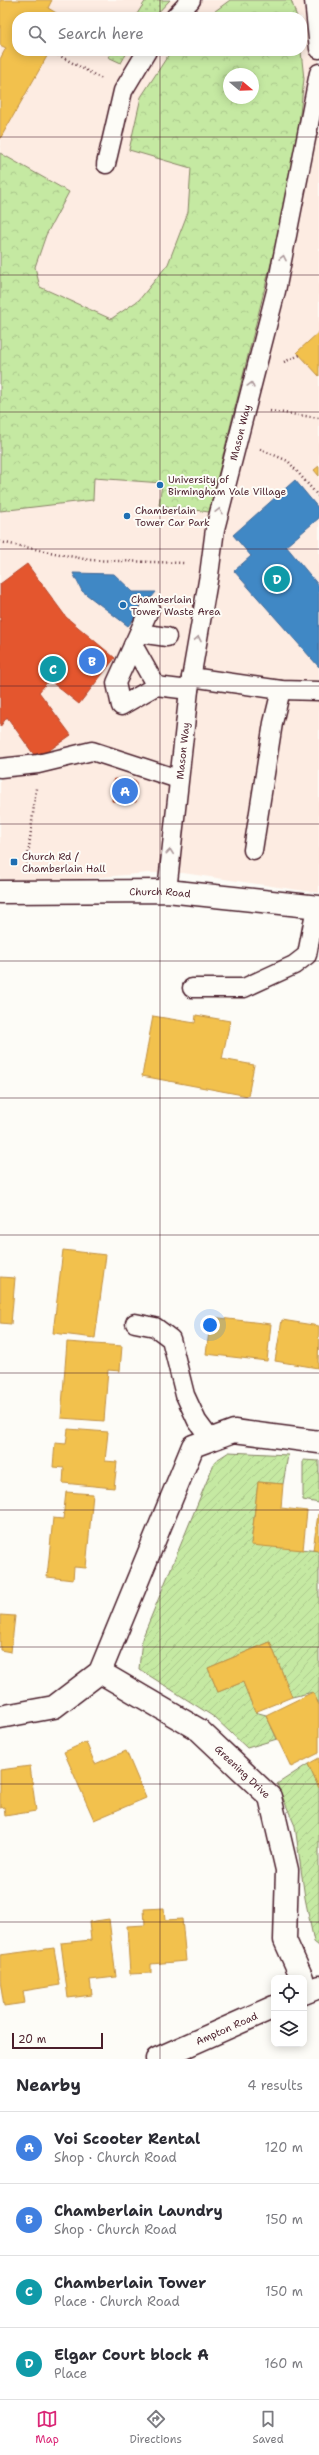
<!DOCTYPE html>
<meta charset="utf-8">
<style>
body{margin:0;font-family:"Shantell Sans",sans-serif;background:#f7f7f7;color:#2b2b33}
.controls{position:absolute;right:12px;bottom:12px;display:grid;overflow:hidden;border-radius:8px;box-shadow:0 2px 10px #0003}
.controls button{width:36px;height:36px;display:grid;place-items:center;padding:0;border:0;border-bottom:1px solid #e1e1e2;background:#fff;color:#2b2b33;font:20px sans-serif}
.compass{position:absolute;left:223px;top:68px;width:36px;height:36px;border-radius:50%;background:#fff;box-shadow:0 2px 10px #0003;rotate:109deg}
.scale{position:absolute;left:12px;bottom:10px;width:91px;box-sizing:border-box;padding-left:4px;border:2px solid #4a1f2b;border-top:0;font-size:11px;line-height:14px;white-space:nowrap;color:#4a1f2b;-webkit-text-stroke:3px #fdfcf7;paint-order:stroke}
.you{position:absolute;left:210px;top:1325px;width:14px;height:14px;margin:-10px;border:3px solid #fff;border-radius:50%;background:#1a73e8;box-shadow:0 0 0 6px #1a73e833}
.badge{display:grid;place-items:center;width:26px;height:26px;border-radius:50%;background:#db2777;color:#fff;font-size:13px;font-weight:700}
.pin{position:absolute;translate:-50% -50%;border:2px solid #fff;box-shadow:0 1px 4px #0006}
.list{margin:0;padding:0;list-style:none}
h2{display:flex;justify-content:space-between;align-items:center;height:52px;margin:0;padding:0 16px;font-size:17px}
h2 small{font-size:13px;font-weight:400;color:#7c7c81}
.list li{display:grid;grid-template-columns:26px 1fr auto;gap:12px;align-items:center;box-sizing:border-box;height:72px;padding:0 16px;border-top:1px solid #e1e1e2}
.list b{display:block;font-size:15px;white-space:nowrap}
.list p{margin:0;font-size:13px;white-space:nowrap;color:#7c7c81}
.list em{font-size:13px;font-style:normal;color:#7c7c81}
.icon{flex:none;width:22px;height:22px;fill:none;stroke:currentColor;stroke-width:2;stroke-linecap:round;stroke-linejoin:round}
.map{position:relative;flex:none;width:319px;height:2059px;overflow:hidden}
.search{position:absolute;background:#fff;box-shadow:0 2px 10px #0003;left:12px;right:12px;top:12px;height:44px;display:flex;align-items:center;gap:10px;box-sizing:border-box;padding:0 14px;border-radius:16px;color:#7c7c81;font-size:15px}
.sheet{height:340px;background:#fff}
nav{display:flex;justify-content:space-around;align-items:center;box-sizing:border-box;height:56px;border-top:1px solid #e1e1e2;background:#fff;font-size:11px;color:#7c7c81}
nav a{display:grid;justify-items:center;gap:2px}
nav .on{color:#db2777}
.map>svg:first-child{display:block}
</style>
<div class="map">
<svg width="319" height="2059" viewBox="0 0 319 2059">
<defs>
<pattern id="grass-dots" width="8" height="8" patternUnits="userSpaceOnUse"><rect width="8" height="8" fill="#c5e9a2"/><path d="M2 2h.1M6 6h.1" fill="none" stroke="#abc78c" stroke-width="1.8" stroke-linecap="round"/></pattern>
<pattern id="park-crowns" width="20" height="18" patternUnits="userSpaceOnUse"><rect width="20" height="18" fill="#c5e9a2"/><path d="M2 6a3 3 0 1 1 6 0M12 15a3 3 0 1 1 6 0" fill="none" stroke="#abc78c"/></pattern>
<pattern id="garden-furrows" width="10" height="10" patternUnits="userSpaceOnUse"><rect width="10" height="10" fill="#c5e9a2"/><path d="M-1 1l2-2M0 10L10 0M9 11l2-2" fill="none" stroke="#abc78c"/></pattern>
</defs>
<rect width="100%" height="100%" fill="#fdfcf7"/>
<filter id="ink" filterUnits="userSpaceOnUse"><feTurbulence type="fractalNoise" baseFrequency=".025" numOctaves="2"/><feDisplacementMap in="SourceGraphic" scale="8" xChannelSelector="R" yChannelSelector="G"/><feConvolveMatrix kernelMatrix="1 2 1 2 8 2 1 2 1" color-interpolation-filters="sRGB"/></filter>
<g filter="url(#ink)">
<path fill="#fdece2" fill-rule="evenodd" d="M0,0H319V893L183,873H148L0,886ZM17,17H302V51H17ZM229,74H253V98H229Z"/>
<path fill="url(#grass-dots)" stroke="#888466" d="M146,0H170L154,17H135Z
M113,51H128L121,63L108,57Z"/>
<path fill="url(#park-crowns)" stroke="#888466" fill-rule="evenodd" d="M230,0H291L297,17H207Z
M171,51H301L304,79L293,175L209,512L159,505L162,483L94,478L93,500L0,511V153L69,192L46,235L35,267L40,287L111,319L139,300L168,264L188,212L191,168L129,150L141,97ZM229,74H253V98H229Z"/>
<path fill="url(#garden-furrows)" stroke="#888466" d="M229,1452L288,1455L283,1484L258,1482L251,1544L319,1551V1705L313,1692L292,1697L270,1642L208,1668L218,1692L243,1682L255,1712L266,1715L277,1739L247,1748L214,1717L139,1669L142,1639L215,1461Z
M303,1460L319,1461V1503L303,1500Z
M308,1764L319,1788V1946L314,1942L305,1898L295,1826L277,1784Z"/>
<path fill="#f2c14e" stroke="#c09044" d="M0,0H52L48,8L63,17H17V51H50L0,139V59L6,48L0,45Z
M319,332V376L297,352Z
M319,466V476L314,470Z
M196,1015L230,1021L222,1059L254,1065L248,1096L142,1076L153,1016L195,1023Z
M63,1250L106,1255L95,1338L53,1333Z
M0,1277L15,1278L11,1324L0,1323Z
M211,1317L271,1324L267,1361L206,1354Z
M282,1320L319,1326L318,1368L275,1361Z
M67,1342L122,1346L120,1371L108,1370L104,1421L61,1418Z
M68,1429L108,1432L105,1461L117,1462L114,1488L63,1483L64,1468L53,1467L55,1443L66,1444Z
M258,1482L283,1484L281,1508L307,1511L303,1550L251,1545Z
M66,1492L93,1494L86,1568L74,1567L73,1580L47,1577L53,1518L63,1519Z
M318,1514H319V1551L313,1550Z
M0,1615L15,1616L11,1652L0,1650Z
M270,1642L292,1697L255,1712L243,1682L218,1692L208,1668Z
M313,1692L319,1705V1753L291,1767L266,1715Z
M86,1742L95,1764L126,1751L146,1798L94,1820L64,1752Z
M319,1758V1788L308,1764Z
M30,1766L36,1811L5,1816L4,1807L0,1808V1770Z
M164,1908L165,1920L182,1919L186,1961L151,1964V1973L130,1974L127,1926L145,1925L144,1909Z
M109,1919L116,1977L90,1980L92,1995L68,1998L61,1943L91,1940L89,1922Z
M54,1948L60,1985L23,1991L25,2003L4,2006L0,1980V1955Z"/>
<path fill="#e4572e" stroke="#b6462d" d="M27,564L66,617L115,658L79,704L49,680L39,692L71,735L37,759L7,717L0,727V584Z
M114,779L136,781V802L112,801Z"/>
<path fill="#3f88c5" stroke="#426897" d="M295,480L319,509V518L286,546L319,586V667L234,571L251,556L233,535Z
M73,573L114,574L133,592H156L128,626L82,591Z"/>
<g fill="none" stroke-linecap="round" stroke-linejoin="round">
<defs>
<g id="lane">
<path d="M314,0L319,49"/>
<path d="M175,17L191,0"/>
<path d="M106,164L123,91L147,51"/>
<path d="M150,608L116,683L121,706L156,686L189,690"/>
<path d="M139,633L167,637"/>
<path d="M133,645L156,686"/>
<path d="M191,677L281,690L319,691"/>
<path d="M0,768L38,764L92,751L178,779"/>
<path d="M253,850L273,723L281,690"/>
<path id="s1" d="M167,891L189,690L209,575L215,529L276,291L319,73"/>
<path d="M192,988H244L294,965L307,955L316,907"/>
<path d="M135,1323L155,1327L171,1339L185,1395L197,1421L211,1440"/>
</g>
<g id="street">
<path id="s2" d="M100,1672L199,1730L270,1797L287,1870L285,1940L302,1978"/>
<path d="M0,1717L54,1707L100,1672L193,1446L234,1431L319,1442"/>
<path d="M304,1993L319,1987"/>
<path id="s3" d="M157,2059L274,2007"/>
</g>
<g id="secondary">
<path id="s4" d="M0,892L167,891L319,907"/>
</g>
</defs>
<use href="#lane" stroke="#4a1f2b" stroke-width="21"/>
<use href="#street" stroke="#4a1f2b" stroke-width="25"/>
<use href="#secondary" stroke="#4a1f2b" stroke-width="25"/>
<path stroke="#4a1f2b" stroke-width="2.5" stroke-dasharray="1 3" stroke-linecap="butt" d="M51,51L102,79
M284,362L300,355
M270,411L319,418
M260,449L288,461L319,497
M0,542L89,560L186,563
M27,865L36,788"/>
<use href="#lane" stroke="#fdfcf7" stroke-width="18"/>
<use href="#street" stroke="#fdfcf7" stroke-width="22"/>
<use href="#secondary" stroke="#fdfcf7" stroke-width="22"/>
</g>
<defs><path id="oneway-chevron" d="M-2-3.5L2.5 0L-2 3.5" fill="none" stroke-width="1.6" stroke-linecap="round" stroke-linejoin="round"/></defs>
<g stroke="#ac999b">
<use href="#oneway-chevron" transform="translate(283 258) rotate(-78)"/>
<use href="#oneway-chevron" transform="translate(251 385) rotate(-75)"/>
<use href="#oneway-chevron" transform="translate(219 511) rotate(-77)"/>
<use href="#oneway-chevron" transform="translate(198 639) rotate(-79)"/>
<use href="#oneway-chevron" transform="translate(170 852) rotate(-84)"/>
</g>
</g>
<path fill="none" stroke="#4a1f2b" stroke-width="1" stroke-opacity="0.55" d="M160,0V17M160,51V2059M0,137H319M0,275H319M0,412H319M0,549H319M0,686H319M0,824H319M0,961H319M0,1098H319M0,1235H319M0,1373H319M0,1510H319M0,1647H319M0,1784H319M0,1922H319"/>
<g fill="#1f6fb2" stroke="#fdfcf7" stroke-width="1.5">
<circle cx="160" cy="485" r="4"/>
<circle cx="127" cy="516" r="4"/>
<circle cx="123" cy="605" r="4"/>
<rect x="10" y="858" width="8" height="8" rx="2"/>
</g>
<g text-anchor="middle" stroke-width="4" stroke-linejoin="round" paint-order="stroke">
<g font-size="10" fill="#4a1f2b" stroke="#fdfcf7">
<text dy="4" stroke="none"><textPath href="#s1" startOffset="465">Mason Way</textPath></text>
<text dy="4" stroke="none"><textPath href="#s1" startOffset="141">Mason Way</textPath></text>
<text dy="4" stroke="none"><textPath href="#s4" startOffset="160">Church Road</textPath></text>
<text dy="4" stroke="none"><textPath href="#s2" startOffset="175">Greening Drive</textPath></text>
<text dy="4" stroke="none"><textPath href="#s3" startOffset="76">Ampton Road</textPath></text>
</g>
<g font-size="10" fill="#4a1f2b" stroke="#fdfcf7" text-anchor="start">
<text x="168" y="483">University of<tspan x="168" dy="12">Birmingham Vale Village</tspan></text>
<text x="135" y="514">Chamberlain<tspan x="135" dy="12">Tower Car Park</tspan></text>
<text x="131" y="603">Chamberlain<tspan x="131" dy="12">Tower Waste Area</tspan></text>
<text x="22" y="860">Church Rd /<tspan x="22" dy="12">Chamberlain Hall</tspan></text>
</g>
</g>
</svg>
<div class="controls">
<button><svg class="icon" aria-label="locate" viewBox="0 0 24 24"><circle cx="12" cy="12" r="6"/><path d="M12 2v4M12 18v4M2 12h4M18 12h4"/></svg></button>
<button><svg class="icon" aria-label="layers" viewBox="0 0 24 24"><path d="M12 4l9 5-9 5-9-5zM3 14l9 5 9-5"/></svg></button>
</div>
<svg class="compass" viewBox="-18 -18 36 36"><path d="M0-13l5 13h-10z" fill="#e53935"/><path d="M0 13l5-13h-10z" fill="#7c7c81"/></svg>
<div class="scale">20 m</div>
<div class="you"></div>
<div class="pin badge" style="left:125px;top:791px;background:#3f7fe0">A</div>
<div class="pin badge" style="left:92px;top:661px;background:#3f7fe0">B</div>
<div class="pin badge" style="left:53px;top:669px;background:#0f9aa8">C</div>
<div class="pin badge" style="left:277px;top:579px;background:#0f9aa8">D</div>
<div class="search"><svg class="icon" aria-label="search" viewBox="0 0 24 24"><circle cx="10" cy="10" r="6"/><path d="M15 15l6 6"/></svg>Search here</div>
</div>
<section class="sheet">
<h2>Nearby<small>4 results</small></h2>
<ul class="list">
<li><span class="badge" style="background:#3f7fe0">A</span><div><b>Voi Scooter Rental</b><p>Shop · Church Road</p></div><em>120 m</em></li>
<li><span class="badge" style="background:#3f7fe0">B</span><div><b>Chamberlain Laundry</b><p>Shop · Church Road</p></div><em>150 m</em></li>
<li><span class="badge" style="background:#0f9aa8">C</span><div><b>Chamberlain Tower</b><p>Place · Church Road</p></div><em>150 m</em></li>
<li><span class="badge" style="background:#0f9aa8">D</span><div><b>Elgar Court block A</b><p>Place</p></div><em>160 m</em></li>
</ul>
</section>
<nav>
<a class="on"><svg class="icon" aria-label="map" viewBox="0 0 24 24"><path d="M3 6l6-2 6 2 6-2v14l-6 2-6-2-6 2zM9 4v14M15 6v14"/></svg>Map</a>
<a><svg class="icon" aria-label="directions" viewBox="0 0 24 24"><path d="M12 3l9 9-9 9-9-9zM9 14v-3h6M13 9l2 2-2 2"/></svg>Directions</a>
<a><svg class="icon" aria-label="saved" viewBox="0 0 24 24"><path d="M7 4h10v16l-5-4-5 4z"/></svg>Saved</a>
</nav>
